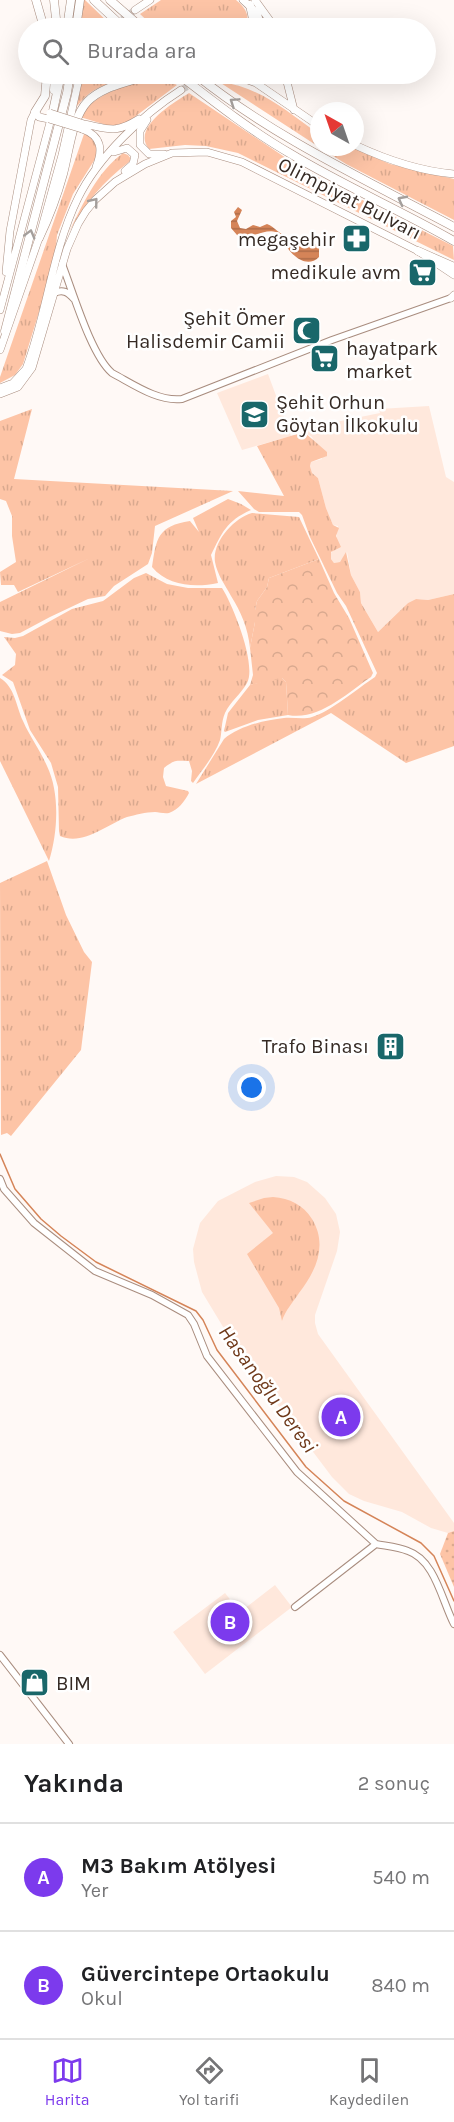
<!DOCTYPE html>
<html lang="tr">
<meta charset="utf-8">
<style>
body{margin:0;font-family:Karla,sans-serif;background:#f2f2f2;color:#202124}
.compass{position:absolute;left:310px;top:102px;width:54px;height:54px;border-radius:50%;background:#fff;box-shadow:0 6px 24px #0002;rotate:320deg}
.you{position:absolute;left:252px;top:1088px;width:21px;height:21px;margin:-15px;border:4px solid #fff;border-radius:50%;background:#1a73e8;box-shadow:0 0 0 9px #1a73e833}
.badge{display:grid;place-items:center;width:39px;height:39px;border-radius:50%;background:#7c3aed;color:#fff;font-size:20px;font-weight:700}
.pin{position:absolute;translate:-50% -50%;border:3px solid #fff;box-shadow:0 2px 6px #0006}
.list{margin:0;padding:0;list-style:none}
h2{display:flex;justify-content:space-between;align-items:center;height:78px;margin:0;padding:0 24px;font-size:26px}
h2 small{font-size:20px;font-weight:400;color:#757577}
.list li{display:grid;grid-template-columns:39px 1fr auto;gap:18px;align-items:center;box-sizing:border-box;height:108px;padding:0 24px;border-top:2px solid #e0e0e0}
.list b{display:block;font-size:22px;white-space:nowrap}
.list p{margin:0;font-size:20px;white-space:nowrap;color:#757577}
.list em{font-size:20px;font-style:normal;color:#757577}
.icon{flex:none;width:33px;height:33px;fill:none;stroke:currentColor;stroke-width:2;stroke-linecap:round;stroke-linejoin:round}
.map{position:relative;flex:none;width:454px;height:1744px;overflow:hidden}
.search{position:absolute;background:#fff;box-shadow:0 6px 24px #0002;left:18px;right:18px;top:18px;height:66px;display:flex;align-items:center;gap:15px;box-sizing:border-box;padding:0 21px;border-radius:33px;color:#757577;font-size:22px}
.sheet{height:294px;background:#fff}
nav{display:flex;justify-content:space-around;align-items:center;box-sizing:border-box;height:84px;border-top:2px solid #e0e0e0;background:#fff;font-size:16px;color:#757577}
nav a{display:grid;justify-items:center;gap:3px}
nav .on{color:#7c3aed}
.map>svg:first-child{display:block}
</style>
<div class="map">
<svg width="454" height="1744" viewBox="0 0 454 1744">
<defs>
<pattern id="grass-tufts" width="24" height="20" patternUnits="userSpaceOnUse" patternTransform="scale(1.5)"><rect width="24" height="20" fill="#fdc4a6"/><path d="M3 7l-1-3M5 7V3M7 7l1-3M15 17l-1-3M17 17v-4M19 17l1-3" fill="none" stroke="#d9a98f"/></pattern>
<pattern id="forest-crowns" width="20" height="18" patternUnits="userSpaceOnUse" patternTransform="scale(1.5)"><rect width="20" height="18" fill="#fdc4a6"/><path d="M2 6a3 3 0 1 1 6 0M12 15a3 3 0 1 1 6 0" fill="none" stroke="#d9a98f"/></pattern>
<pattern id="park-dots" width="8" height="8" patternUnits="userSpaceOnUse" patternTransform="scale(1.5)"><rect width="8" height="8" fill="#fdc4a6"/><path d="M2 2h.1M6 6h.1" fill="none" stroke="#d9a98f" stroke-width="1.8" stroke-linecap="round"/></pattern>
<pattern id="water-rules" width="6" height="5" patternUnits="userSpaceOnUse" patternTransform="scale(1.5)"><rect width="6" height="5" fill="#d58458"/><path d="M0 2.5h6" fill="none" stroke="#ae6c49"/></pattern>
</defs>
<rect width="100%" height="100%" fill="#fff9f6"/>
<path fill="#ffe8dc" d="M268,374L291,436L242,450L217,393Z
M429,406L446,477L454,482V594L428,600L416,599L408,603L378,632L361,603L360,592L351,575L347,552L340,562L334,563L331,559L330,554L335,548L338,526L333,525L326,508L318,478L312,473L310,466L311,462L322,459L312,437L304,432L326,424L380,413L379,409Z
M276,1176L294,1177L307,1182L325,1198L336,1214L340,1232L337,1251L315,1315V1323L318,1334L454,1523V1531L448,1533L431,1528L402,1512L364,1501L349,1494L332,1477L240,1355L202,1292L194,1262L193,1249L200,1223L218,1201L255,1182Z
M275,1585L292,1607L205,1674L173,1632L225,1593L240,1612Z"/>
<path fill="url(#grass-tufts)" d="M82,0H85L111,25L106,28H79Z
M161,0H236C247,9 249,15 247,28H155L140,14Z
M83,74H102L122,79C99,87 90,89 75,109Z
M207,74H220L221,82C262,88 286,111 319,134V147Z
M162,78L177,85L128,122L113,127L80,117C94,92 134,82 162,78Z
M189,93L292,162L325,181L453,246L454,260L238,153L206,146L185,145L149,149C131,128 173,103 189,93Z
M84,134C95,137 98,145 97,156L73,194L57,235L55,260L23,364L15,375L0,383V377Z
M319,147H351L390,164L454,179V220L346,164Z
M123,153L128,155L131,159L129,162C103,182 85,203 69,232C83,204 97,172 123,153Z
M32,409L14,479L233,491L155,526L152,553L148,564L114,586L105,596L88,599L50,617L20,633L12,634L0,631V602L90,558L18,592L14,585H1L0,572L16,562L12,536V516L6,501L0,499V421Z
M304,432L327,452V456L311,462L310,466L312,473L318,478L326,508L333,525L339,528L336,536L341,547L331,552V559L334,563L340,562L346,552L351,575L360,592L361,603L378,632L408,603L416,599L428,600L454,594V746L406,763L331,713L196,784L224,739C239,726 265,720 284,718C294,717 303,720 312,717C330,712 358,688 375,677L377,673L346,606L337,593L310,537L302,515L299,512H259L254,509L238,491L284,496L257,446Z
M228,499L241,504L251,510C226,521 222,533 211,555L218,583C195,588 168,586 152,567C156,538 158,526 190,521L199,532L193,518Z
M252,513L299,517L319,559L269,578L267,587L257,601L255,610V622L250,648C248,628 241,612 231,596C225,585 217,574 215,562C212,542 234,518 252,513Z
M146,573L167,584L188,588H222C233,605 257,665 247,683C241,694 230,702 225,713C221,722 222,732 220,740C215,755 202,770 193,783L191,781L192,771L189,761C177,761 175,759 164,768L163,777L166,786L188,791L189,793C185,801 178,810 169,813C164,814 159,812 155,812C146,812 135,815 127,817C106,825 83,846 60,836L59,831L58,787L51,763L30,730L13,682L2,675L15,665L16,654L4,637L15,638L23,636L72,609L103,601L134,578Z
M0,678C15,687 16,706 23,721C30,737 40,750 47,766C60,793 58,832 49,861L0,761Z
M275,678H282L286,682L288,715L258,720L225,732L224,731L228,713L250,685Z
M47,861L66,915L84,952L92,962L81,1050L11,1136L7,1133L1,1135L0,883Z
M273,1197C290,1198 303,1205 312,1219C328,1245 316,1271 299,1293C293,1302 285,1311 282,1321L279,1308L247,1254L273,1233L249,1203L264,1198Z"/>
<path fill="url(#forest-crowns)" d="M319,559L334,593L349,618L373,673L371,677C347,693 319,721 288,715L286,682L282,678L250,685L253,675L250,648L255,622V610L257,601L267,587L269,578Z"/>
<path fill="url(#park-dots)" d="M454,1531V1587L440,1554L448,1533Z"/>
<path fill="url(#water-rules)" d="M238,207L242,210L237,221L240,228L246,229L253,225L260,227L267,224C275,227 280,235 288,237C303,240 306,233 319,248V257C308,268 294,258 287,247C284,243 284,238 280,234C268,225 251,241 237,235L231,228V221L236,217L234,212Z"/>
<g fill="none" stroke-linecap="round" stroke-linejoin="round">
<path stroke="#d58458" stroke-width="1.5" d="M0,1154L15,1189L41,1219L61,1236L96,1262L196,1311L203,1320L217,1350L306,1467L344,1501L421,1543L434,1556L454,1601"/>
<path stroke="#d7d0cc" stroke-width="7" stroke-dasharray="7 3.5" stroke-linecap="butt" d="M114,26L135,10
M181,90L196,82L221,76"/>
<defs>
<path id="secondary" d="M62,264C73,292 91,355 112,373C133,384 158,402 182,399L332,340L451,298
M54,293C63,289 68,292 74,299
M0,1179L4,1189L34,1223L95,1271L152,1295L188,1315L194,1324L207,1356L297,1472L376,1544
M295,1607L376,1544C386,1546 398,1547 408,1551C435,1560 442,1601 454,1624
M0,1655L69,1744"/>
<path id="primary" d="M243,0L257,13L262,28
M255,0L271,22L273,28
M135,10L150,0
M285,74L294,110
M221,76L242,78L256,83L319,126
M35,112L39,117L49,119
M147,120L140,131V145L149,154H164
M84,124C110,129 115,134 139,119
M82,129C102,136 103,150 96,167
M355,145C385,159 420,171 454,174
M114,152L127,148L135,155L133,164L125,171
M6,272L10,231L31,120L35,112
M451,298L454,295
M0,310L52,115
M0,350L39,238L62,155L80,74
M0,388L13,383L26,369C47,314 52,251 78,198C98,157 143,114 181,90
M0,394L18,387L32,368L67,249L78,224L86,211L95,200L115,182L145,164L172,153L207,152L242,162L418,251L454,275"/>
<path id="highway" d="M36,0L44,28
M54,0L57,28
M94,0L124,28
M110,0L142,28
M250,5L253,19L252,28
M67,28L71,0
M76,28L80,0
M111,28L112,27
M109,74H123
M178,74C214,102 251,131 291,154C344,186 400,210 454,241
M195,74C273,137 366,180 454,227
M54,90L55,74
M53,111L61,74
M35,112L45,96L47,74
M39,238C49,217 57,196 63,174C69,152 72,117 88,101C100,89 117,85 133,80C151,75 164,71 182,79
M418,251L454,267
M5,331L67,93L70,74"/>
</defs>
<use href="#secondary" stroke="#a98d7f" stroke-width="8"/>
<use href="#primary" stroke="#a98d7f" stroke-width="8"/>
<use href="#highway" stroke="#a98d7f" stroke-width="9"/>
<use href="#secondary" stroke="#fff" stroke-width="6"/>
<use href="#primary" stroke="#fff" stroke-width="7"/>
<use href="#highway" stroke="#fff" stroke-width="8"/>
<defs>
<path id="primary-bridge" d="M50,113L84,124
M49,119L82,129"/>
</defs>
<use href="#primary-bridge" stroke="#a98d7f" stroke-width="8" stroke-linecap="butt"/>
<use href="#primary-bridge" stroke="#fff" stroke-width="7"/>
</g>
<defs><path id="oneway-chevron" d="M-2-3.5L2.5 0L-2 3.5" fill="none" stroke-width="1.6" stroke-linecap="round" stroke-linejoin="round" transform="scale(1.5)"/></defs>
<g stroke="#a49f9c">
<use href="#oneway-chevron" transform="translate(234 102) rotate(-146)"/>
<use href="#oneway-chevron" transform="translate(402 200) rotate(-152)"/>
<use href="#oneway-chevron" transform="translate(94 202) rotate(-51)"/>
<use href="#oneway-chevron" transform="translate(30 234) rotate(-75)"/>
</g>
<defs>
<symbol id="pharmacy-square" viewBox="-11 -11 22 22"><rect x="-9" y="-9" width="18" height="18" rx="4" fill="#19676a" stroke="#fff"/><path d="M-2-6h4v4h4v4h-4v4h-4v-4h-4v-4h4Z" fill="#fff"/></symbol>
<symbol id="supermarket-square" viewBox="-11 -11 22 22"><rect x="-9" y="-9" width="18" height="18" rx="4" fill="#19676a" stroke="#fff"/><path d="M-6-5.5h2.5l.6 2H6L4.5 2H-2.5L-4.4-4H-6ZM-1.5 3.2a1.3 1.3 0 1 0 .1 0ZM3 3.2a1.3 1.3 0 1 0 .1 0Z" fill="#fff"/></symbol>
<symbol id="mosque-square" viewBox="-11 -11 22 22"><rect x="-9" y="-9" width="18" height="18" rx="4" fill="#19676a" stroke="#fff"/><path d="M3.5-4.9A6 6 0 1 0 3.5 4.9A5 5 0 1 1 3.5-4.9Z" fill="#fff"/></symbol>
<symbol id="school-square" viewBox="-11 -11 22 22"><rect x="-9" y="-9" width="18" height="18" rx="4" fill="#19676a" stroke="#fff"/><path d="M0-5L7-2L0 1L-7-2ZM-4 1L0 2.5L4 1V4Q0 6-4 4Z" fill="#fff"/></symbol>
<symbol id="building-square" viewBox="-11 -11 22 22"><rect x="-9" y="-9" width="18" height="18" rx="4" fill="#19676a" stroke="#fff"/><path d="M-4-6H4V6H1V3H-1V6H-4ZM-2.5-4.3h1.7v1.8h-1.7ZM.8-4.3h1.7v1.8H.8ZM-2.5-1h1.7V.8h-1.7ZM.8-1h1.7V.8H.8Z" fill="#fff"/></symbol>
<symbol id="shop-square" viewBox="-11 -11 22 22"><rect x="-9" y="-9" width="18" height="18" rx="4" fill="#19676a" stroke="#fff"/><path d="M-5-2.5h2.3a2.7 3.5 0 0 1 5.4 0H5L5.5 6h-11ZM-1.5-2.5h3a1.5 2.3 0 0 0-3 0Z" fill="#fff"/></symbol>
</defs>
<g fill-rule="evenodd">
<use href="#pharmacy-square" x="340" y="222" width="33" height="33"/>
<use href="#supermarket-square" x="406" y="256" width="33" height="33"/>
<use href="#mosque-square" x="290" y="314" width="33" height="33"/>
<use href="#supermarket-square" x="308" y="342" width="33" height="33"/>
<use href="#school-square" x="238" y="398" width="33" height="33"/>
<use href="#building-square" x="374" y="1030" width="33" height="33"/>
<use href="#shop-square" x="18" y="1666" width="33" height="33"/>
</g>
<g text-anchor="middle" stroke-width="5" stroke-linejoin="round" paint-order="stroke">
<g font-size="20" fill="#352a24" stroke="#fff">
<text transform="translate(350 198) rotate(27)" y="7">Olimpiyat Bulvarı</text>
</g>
<g font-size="20" fill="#352a24" stroke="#fff" text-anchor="end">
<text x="335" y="246">megaşehir</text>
<text x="401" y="279">medikule avm</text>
<text x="285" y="325">Şehit Ömer<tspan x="285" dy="23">Halisdemir Camii</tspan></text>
<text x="346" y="355" text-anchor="start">hayatpark<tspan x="346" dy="23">market</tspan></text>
<text x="276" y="409" text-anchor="start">Şehit Orhun<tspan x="276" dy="23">Göytan İlkokulu</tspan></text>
<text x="369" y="1053">Trafo Binası</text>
<text x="56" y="1690" text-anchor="start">BIM</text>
</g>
<g font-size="21" font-style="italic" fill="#6f391a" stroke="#fff">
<text transform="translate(268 1389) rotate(54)" y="7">Hasanoğlu Deresi</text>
</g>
</g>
</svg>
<svg class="compass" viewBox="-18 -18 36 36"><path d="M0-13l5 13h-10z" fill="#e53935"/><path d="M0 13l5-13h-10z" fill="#757577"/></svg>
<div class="you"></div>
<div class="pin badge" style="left:341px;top:1417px">A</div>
<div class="pin badge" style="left:230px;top:1622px">B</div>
<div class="search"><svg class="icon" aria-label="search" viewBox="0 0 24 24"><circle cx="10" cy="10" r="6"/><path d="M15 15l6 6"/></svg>Burada ara</div>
</div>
<section class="sheet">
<h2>Yakında<small>2 sonuç</small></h2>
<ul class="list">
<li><span class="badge">A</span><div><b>M3 Bakım Atölyesi</b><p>Yer</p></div><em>540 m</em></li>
<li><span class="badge">B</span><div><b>Güvercintepe Ortaokulu</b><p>Okul</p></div><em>840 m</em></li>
</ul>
</section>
<nav>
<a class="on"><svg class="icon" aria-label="map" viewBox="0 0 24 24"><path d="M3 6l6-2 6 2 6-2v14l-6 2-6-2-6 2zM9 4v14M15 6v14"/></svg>Harita</a>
<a><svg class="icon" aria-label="directions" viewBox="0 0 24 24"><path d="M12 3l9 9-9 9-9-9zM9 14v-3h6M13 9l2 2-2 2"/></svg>Yol tarifi</a>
<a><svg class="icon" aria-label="saved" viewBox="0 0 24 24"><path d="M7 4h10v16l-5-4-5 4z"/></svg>Kaydedilen</a>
</nav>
